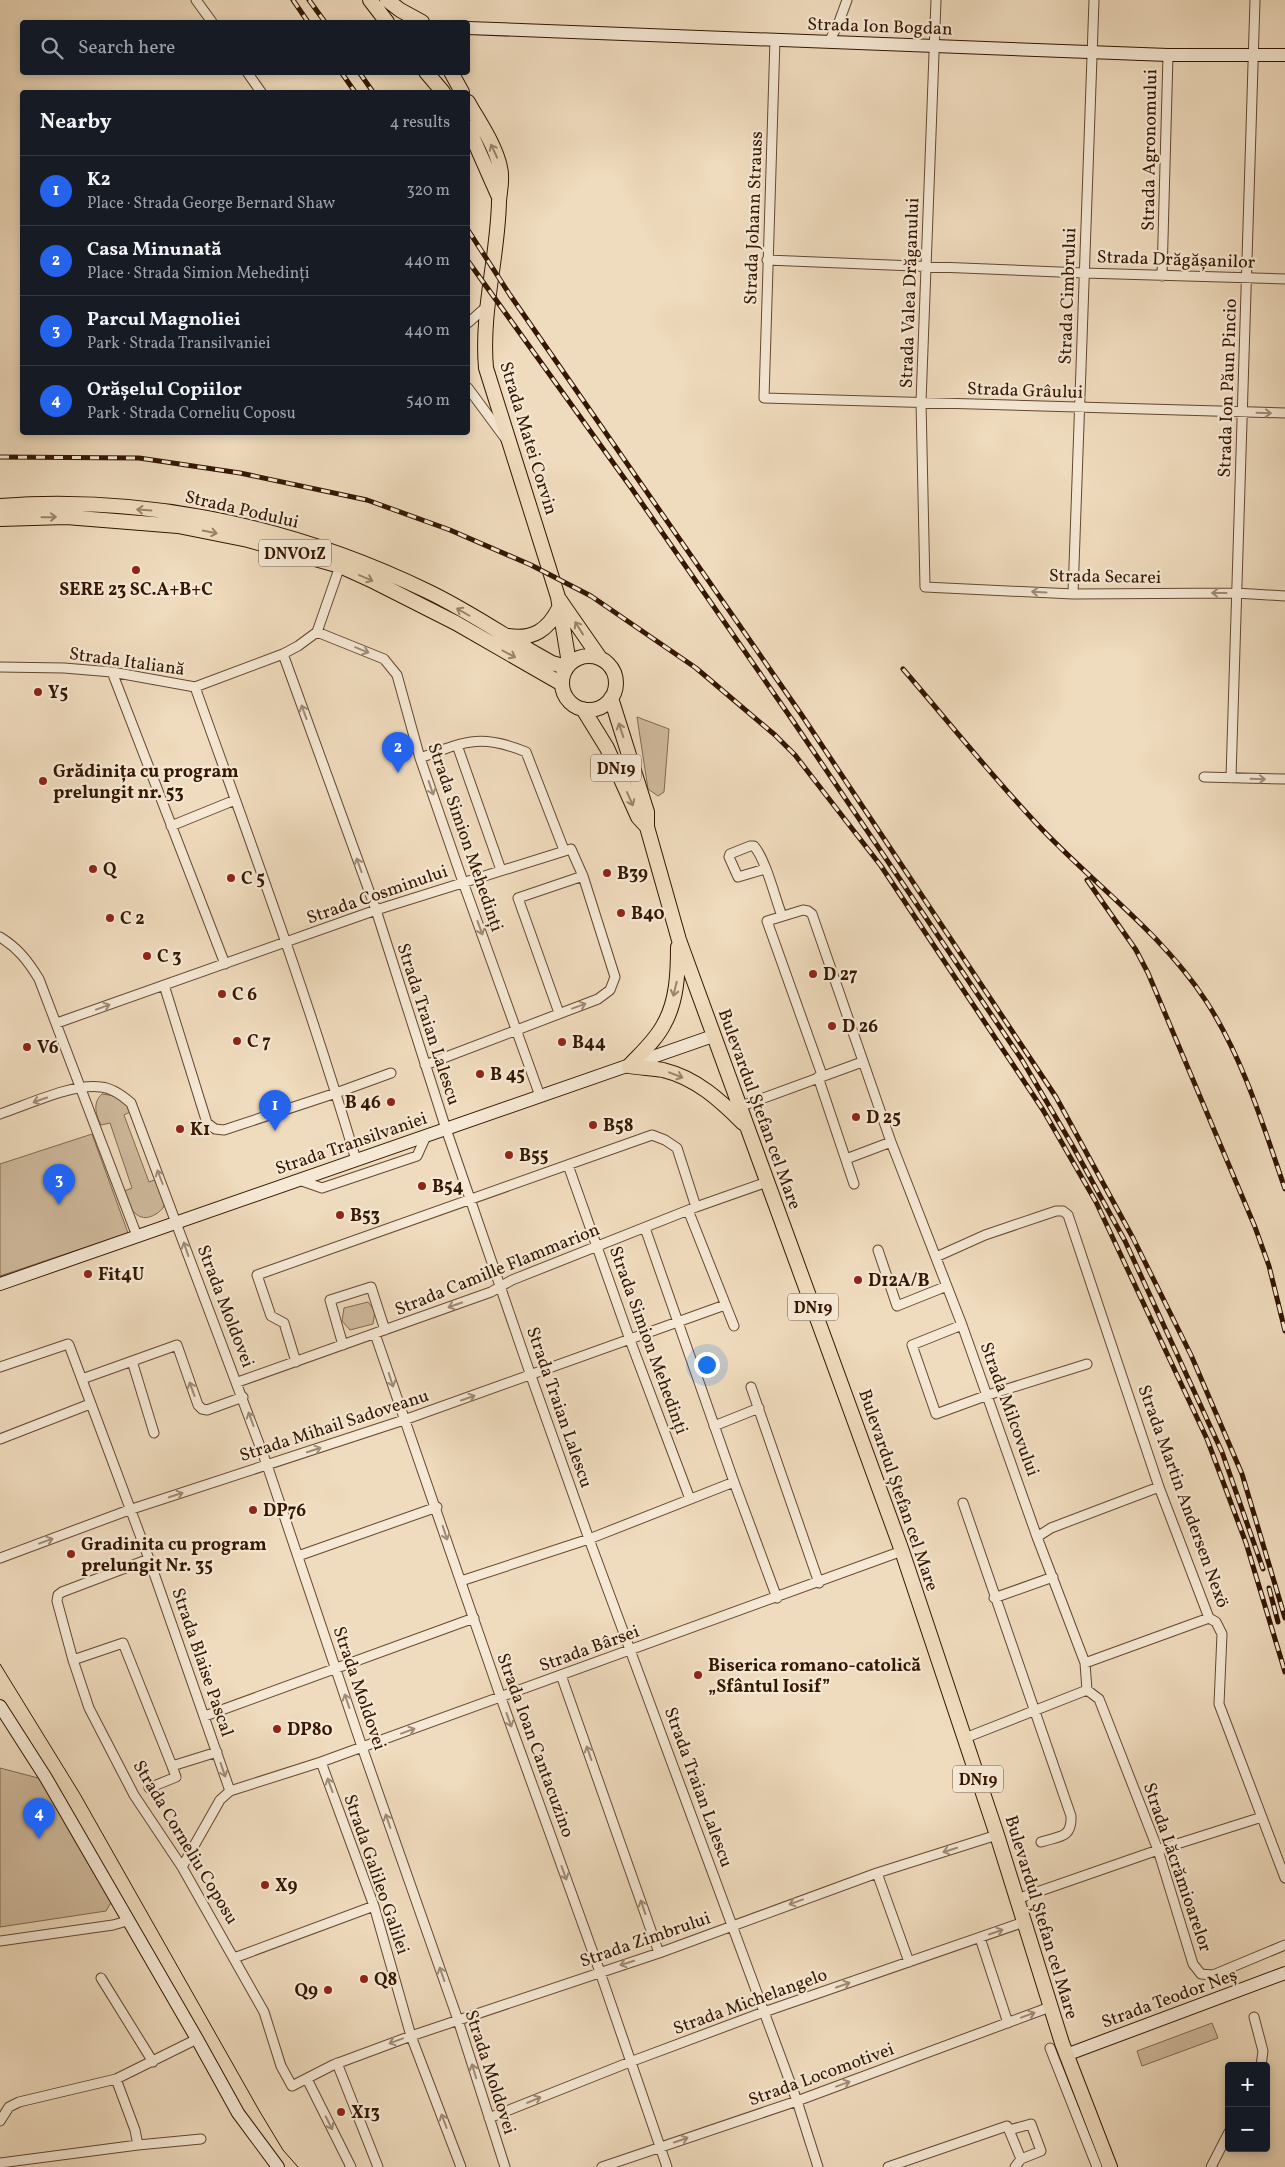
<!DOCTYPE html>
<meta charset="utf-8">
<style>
body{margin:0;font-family:Vollkorn,serif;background:#20242c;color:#f1f3f6}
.controls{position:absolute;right:15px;bottom:15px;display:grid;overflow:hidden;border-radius:5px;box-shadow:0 2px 8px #0003}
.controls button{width:45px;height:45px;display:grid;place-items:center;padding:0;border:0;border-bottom:1px solid #363941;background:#171b24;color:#f1f3f6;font:25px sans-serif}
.you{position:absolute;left:706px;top:1364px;width:18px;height:18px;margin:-12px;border:4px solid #fff;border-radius:50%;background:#1a73e8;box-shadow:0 0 0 8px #1a73e833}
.badge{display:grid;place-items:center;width:32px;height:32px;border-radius:50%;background:#2563eb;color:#fff;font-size:16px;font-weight:700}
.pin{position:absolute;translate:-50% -41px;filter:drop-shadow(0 1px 2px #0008)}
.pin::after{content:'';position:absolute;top:26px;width:18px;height:15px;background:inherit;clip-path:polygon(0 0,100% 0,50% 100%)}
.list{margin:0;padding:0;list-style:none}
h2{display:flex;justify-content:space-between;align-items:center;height:65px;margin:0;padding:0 20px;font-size:21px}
h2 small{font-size:16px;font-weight:400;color:#9ea1a6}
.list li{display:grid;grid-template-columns:32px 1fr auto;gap:15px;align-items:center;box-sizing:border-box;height:70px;padding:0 20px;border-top:1px solid #363941}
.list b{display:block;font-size:19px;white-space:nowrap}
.list p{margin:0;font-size:16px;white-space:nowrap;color:#9ea1a6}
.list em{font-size:16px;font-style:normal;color:#9ea1a6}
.icon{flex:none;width:28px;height:28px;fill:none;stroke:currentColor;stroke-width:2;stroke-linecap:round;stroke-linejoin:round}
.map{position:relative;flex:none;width:1285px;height:2167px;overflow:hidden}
.search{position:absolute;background:#171b24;box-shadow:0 2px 8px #0003;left:20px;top:20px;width:450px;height:55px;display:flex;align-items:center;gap:12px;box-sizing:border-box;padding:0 18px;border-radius:5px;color:#9ea1a6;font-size:19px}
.panel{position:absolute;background:#171b24;box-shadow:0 2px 8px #0003;left:20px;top:90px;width:450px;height:345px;border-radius:5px}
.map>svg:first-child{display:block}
</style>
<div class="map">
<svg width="1285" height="2167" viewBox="0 0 1285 2167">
<rect width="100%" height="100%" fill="#efdbbd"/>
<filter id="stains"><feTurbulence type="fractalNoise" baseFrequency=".004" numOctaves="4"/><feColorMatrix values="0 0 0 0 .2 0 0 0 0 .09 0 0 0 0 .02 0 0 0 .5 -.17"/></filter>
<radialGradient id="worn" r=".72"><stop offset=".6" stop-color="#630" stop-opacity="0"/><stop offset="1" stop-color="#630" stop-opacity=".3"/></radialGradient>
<path fill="#cfba9d" stroke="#82684f" d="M637,717L669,729L664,792L658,796L648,789Z
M102,1094C116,1095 124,1100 132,1111L124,1115L149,1182L157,1179C159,1186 166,1199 164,1206C163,1209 159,1212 156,1214C137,1226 128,1205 122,1192L132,1188L110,1123L101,1125C96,1115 92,1103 102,1094Z
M92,1134L128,1233L0,1276V1164Z
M368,1302L375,1311L373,1324L350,1330L342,1321L344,1308Z
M0,1768L42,1779L113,1899L106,1911L0,1927Z
M1212,2023L1218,2038L1142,2066L1137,2051Z"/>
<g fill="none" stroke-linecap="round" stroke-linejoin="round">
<defs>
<path id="street" d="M196,0L212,22
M936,0L921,402L925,587L1073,594L1236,593L1285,596
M775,39L764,398L1285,413
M829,42L839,22L847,0
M247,72L261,92
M767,260L1084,273L1285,279
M1162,276L1168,55
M468,323L486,307
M468,388L505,438
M1073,594L1094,0
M317,632L384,659L397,675L420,758L463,882L540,1096
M283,654L376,910L446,1129L531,1376L589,1539L797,2101L818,2167
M0,667L64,668L112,672L195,687L283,654L298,646L317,632L340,566
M112,672L225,964
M195,687C251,844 309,1000 356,1160
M457,745L501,870
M420,758C464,742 480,733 526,752L564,850
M1204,777L1285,779
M1231,778L1255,0
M171,826L235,800
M765,869L738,877L729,857L730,854L750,846H754C766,860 775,898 782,916
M0,937C18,948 28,961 39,979L137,1236
M164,985L207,1123L215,1129L224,1130L336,1093L391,1073
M559,1013L518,898L583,876
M57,1023L376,910L571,849L583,876L615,977L610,990L598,999L425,1065
M822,1075L767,921L803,910L808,911L812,914L891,1142L962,1325L1037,1537L1085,1663L1087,1690
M818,1077L854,1184
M739,1107L862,1062
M0,1114C27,1105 73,1083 101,1087C111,1088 123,1096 131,1103L267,1465L362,1747L458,2020L505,2167
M846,1159L891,1142
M568,1165L630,1340L690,1499
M299,1180L322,1188L417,1156L426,1136
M688,1210L734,1326
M645,1228L734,1482L777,1598
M878,1250L897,1306L947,1286
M936,1257L985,1235L1056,1211H1063L1068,1215L1159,1487L1209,1618L1216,1622L1222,1634L1219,1704L1285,1878
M962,1325L912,1345L936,1414L988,1395L1087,1364
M375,1334L501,1698L600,1972L667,2167
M343,1345L330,1300L371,1287L385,1330
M132,1361L154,1433
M296,1362L284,1323L271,1316L257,1275L652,1135L665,1140L677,1148L696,1207
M0,1367L68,1344L69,1345L149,1559L230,1791
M82,1379L177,1345L198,1405L202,1409L207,1410L243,1397
M238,1382L491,1292L512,1280L696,1207L767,1182
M751,1387L819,1583
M714,1426L759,1408
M0,1439L90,1404
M963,1503L1071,1816C1072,1838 1060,1836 1041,1842
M1037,1537L1051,1528L1159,1487
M298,1556L437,1507
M0,1558L129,1510L404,1420L725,1305
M149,1559L62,1592L58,1595L57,1601L73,1660L89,1708L134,1795L182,1867L264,2012L281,2066L292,2086L333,2065L411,2036L659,1953L877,1873L997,1835
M461,1581L589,1539L734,1482
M994,1598L1053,1577
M73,1660L123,1643L172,1766L217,1752
M1085,1663L1209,1618
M561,1675L659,1953
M1087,1690L1099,1699L1158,1850L1193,1964L1201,1974L1213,1975L1285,1945
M205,1716L474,1618
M965,1738L1087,1690
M321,1762L374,1906L411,2036L461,2167
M149,1788L176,1777L172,1766
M182,1867L220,1800L230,1791L321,1762L902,1551
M877,1873L909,1962
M1017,1899L1158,1850L1262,1817
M980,1938L1008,2023
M0,1941L113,1925L127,1921
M234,1958L374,1906
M101,1978L153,2062
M1254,2017L1263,2051L1261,2066
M1050,2048L1097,2167
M337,2063L378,2167
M116,2079L135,2130L138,2145
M307,2079L351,2167
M489,2118L630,2062L764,2012L1024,1922
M0,2121L9,2107L19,2102L116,2079L197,2039
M1009,2130L1021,2159
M0,2163L138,2145L201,2139
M602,2167L797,2101L1050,2007
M888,2167L1007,2126L1009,2130L1031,2124L1041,2151L1021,2159L1015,2167
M1211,2167L1229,2132"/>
<path id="secondary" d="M468,28L1168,55H1285
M0,1284L713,1036
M0,1706L46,1778L197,2039L238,2113L278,2167
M1066,2055L1285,1973"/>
<path id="primary" d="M370,0L387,22
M387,0L400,10L422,22
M426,72L443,92
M451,72L462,92
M468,102C479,122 495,144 500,167C503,178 500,189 499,201C498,257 481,311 486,368L558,597L569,663
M468,127L498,195
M0,506C147,495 295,527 427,591C465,609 500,633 536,654L552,663L566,667
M0,519L66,517L178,526L248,540L340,566L375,582L456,623L562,684
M559,599L600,658
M508,636C533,640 548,630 559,608
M562 683a27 27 0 1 1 54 0a27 27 0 1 1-54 0Z
M611,698L647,812V827L679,940L902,1551L997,1835L1062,2043L1110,2167
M583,709L607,748L638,817L647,827
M629,1066C641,1053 656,1040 664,1024C677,1001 678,973 678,947
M629,1066C640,1068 652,1068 663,1070C696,1078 720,1100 743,1123"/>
</defs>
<use href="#street" stroke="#634730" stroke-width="11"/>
<use href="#secondary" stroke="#341601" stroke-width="14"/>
<use href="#primary" stroke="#341601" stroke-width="16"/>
<use href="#street" stroke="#f5e8d4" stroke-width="9"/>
<use href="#secondary" stroke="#f5e8d4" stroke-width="12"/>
<use href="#primary" stroke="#efdbbd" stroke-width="14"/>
<path stroke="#341601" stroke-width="1" d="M0,1664L80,1794L260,2112L283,2150L298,2167"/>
<defs>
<path id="rail" d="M293,0L308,22
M309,0L325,22
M341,72L355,92
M359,72L373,92
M468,230L510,295L801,714L1056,1097L1133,1238L1191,1355L1242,1474L1285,1618
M468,261L632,489L793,721L1022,1060L1071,1143L1125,1241L1222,1452L1263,1569
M0,457L139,458L240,473L367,500L450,530L531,565L591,596L696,668L775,735L795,755L881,866L1043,1110L1096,1202L1207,1439L1246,1543L1285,1672
M903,669C947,720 990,774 1036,823C1092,883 1161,932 1206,1001C1243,1058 1263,1125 1285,1189
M1087,880L1136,950L1148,973L1255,1227L1269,1266L1285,1331
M1269,1588L1278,1622"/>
</defs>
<use href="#rail" stroke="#341601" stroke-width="5"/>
<use href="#rail" stroke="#f5e8d4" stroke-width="3" stroke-dasharray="9" stroke-linecap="butt"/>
</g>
<defs><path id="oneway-shaft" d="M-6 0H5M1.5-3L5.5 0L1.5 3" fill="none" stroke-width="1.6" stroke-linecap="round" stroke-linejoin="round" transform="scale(1.25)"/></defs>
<g stroke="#9b8268">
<use href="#oneway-shaft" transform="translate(494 151) rotate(-115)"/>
<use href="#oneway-shaft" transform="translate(144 510) rotate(-176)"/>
<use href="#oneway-shaft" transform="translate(49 517) rotate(-1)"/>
<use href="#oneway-shaft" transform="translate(210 532) rotate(11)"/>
<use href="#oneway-shaft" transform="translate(366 578) rotate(23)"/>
<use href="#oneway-shaft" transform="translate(463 612) rotate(-150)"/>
<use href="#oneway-shaft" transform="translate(579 628) rotate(-122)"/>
<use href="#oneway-shaft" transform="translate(509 654) rotate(28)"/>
<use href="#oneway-shaft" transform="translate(621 730) rotate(-108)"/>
<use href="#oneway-shaft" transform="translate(630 799) rotate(66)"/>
<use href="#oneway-shaft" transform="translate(675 989) rotate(103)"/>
<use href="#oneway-shaft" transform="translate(676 1075) rotate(21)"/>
</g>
<g stroke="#9e8a75">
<use href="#oneway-shaft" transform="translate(1264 413) rotate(2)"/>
<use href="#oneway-shaft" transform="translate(1039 592) rotate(-177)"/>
<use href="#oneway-shaft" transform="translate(1219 593) rotate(180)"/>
<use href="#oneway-shaft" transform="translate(362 650) rotate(22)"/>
<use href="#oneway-shaft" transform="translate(304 712) rotate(-110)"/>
<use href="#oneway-shaft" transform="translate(1258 779) rotate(2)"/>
<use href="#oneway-shaft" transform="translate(431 788) rotate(71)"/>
<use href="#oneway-shaft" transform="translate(359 865) rotate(-110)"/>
<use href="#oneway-shaft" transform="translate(480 928) rotate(70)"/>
<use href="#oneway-shaft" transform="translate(579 1006) rotate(-20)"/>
<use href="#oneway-shaft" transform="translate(103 1007) rotate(-20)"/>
<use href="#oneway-shaft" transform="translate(40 1100) rotate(161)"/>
<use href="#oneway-shaft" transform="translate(160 1177) rotate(-111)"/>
<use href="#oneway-shaft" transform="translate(186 1249) rotate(-109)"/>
<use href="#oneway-shaft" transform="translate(455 1305) rotate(161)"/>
<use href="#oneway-shaft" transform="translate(391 1380) rotate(72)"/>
<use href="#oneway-shaft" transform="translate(192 1389) rotate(-110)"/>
<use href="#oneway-shaft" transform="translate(468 1398) rotate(-19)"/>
<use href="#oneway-shaft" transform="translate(251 1419) rotate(-110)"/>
<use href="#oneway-shaft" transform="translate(314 1450) rotate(-18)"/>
<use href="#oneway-shaft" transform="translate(176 1495) rotate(-18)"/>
<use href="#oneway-shaft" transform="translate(445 1533) rotate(72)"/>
<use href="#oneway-shaft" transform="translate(46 1541) rotate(-20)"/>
<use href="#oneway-shaft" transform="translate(347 1701) rotate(-109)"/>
<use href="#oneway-shaft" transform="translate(509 1720) rotate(70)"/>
<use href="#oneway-shaft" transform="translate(408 1731) rotate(-20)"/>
<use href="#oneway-shaft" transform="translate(589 1753) rotate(-109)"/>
<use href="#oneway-shaft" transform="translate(223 1770) rotate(71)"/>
<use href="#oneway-shaft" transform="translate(330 1785) rotate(-110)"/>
<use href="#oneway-shaft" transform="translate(388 1821) rotate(-109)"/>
<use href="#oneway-shaft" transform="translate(950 1850) rotate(162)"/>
<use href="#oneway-shaft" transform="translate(564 1873) rotate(70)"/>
<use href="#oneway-shaft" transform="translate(796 1902) rotate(160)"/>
<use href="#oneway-shaft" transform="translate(643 1907) rotate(-109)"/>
<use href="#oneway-shaft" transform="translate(996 1932) rotate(-19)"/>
<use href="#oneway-shaft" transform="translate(627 1963) rotate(162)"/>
<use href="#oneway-shaft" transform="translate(442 1974) rotate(-109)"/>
<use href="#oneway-shaft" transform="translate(843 1985) rotate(-19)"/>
<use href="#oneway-shaft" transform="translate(1028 2015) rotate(-20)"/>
<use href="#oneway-shaft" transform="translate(396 2041) rotate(160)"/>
<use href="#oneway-shaft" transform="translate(474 2071) rotate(-107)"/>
<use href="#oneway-shaft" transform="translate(843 2084) rotate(-20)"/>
<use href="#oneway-shaft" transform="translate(534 2100) rotate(-23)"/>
<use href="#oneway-shaft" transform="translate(444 2121) rotate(-111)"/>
<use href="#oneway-shaft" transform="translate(329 2123) rotate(63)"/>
<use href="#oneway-shaft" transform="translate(681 2140) rotate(-19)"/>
</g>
<g fill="#8f2418" stroke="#f5e8d4" stroke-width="2">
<circle cx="136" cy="570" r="5"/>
<circle cx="38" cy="692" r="5"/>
<circle cx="43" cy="781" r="5"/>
<circle cx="93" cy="869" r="5"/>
<circle cx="607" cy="873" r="5"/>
<circle cx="231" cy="878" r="5"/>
<circle cx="621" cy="913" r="5"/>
<circle cx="110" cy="918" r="5"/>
<circle cx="147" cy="956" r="5"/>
<circle cx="813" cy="974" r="5"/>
<circle cx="222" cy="994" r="5"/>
<circle cx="832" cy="1026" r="5"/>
<circle cx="237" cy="1041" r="5"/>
<circle cx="562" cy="1042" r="5"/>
<circle cx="27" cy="1047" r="5"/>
<circle cx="480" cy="1074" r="5"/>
<circle cx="391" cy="1102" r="5"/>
<circle cx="856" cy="1117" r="5"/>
<circle cx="593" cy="1125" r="5"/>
<circle cx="180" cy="1129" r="5"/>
<circle cx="509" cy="1155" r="5"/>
<circle cx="422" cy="1186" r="5"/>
<circle cx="340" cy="1215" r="5"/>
<circle cx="88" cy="1274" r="5"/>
<circle cx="858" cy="1280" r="5"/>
<circle cx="253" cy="1510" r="5"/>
<circle cx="71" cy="1554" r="5"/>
<circle cx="698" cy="1675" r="5"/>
<circle cx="277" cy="1729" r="5"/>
<circle cx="265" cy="1885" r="5"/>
<circle cx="364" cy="1979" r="5"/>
<circle cx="328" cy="1990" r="5"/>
<circle cx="341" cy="2112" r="5"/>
</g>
<g text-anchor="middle" stroke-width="4.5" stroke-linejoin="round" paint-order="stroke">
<g fill="#f5e8d4" stroke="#6e5540" stroke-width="1">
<rect x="259" y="539.5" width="72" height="27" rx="4"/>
<rect x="591" y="754.5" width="50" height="27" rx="4"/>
<rect x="788" y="1293.5" width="50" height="27" rx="4"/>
<rect x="953" y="1765.5" width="50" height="27" rx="4"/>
</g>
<g font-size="16" font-weight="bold" fill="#341601">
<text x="295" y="559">DNVO1Z</text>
<text x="616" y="774">DN19</text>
<text x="813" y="1313">DN19</text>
<text x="978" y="1785">DN19</text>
</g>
<g font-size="18" fill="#341601" stroke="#f5e8d4">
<text transform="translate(880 26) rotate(2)" y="6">Strada Ion Bogdan</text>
<text transform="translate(1149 150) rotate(-89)" y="6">Strada Agronomului</text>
<text transform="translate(753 218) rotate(-88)" y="6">Strada Johann Strauss</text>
<text transform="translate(1176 259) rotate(2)" y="6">Strada Drăgășanilor</text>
<text transform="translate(909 293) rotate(-88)" y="6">Strada Valea Drăganului</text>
<text transform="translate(1067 296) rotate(-88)" y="6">Strada Cimbrului</text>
<text transform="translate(1227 388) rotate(-88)" y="6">Strada Ion Păun Pincio</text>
<text transform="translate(1025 390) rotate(2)" y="6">Strada Grâului</text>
<text transform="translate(529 438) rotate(73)" y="6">Strada Matei Corvin</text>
<text transform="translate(242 509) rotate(13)" y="6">Strada Podului</text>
<text transform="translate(1105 576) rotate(1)" y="6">Strada Secarei</text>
<text transform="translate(127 661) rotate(8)" y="6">Strada Italiană</text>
<text transform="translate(466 837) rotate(71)" y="6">Strada Simion Mehedinți</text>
<text transform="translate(377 894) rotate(-19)" y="6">Strada Cosminului</text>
<text transform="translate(429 1024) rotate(72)" y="6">Strada Traian Lalescu</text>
<text transform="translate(760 1109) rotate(70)" y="6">Bulevardul Ștefan cel Mare</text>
<text transform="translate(351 1143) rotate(-19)" y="6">Strada Transilvaniei</text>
<text transform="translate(497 1269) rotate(-22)" y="6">Strada Camille Flammarion</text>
<text transform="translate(226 1306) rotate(69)" y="6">Strada Moldovei</text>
<text transform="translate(649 1340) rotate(70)" y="6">Strada Simion Mehedinți</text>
<text transform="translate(560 1407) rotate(71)" y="6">Strada Traian Lalescu</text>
<text transform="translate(1010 1409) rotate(70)" y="6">Strada Milcovului</text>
<text transform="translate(334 1425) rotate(-18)" y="6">Strada Mihail Sadoveanu</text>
<text transform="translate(899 1490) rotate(71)" y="6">Bulevardul Ștefan cel Mare</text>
<text transform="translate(1184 1496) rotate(70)" y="6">Strada Martin Andersen Nexö</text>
<text transform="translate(589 1648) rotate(-20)" y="6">Strada Bârsei</text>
<text transform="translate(203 1662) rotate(71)" y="6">Strada Blaise Pascal</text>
<text transform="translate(360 1688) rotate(71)" y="6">Strada Moldovei</text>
<text transform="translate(536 1745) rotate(70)" y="6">Strada Ioan Cantacuzino</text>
<text transform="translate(699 1787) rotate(70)" y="6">Strada Traian Lalescu</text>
<text transform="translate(186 1842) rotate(59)" y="6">Strada Corneliu Coposu</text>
<text transform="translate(1178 1867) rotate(71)" y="6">Strada Lăcrămioarelor</text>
<text transform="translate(377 1874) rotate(71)" y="6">Strada Galileo Galilei</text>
<text transform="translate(1042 1917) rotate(73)" y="6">Bulevardul Ștefan cel Mare</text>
<text transform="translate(645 1939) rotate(-19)" y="6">Strada Zimbrului</text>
<text transform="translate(1169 1998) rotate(-20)" y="6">Strada Teodor Neș</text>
<text transform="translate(750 2001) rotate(-20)" y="6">Strada Michelangelo</text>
<text transform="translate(491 2072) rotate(72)" y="6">Strada Moldovei</text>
<text transform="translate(821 2074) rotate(-20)" y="6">Strada Locomotivei</text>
</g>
<g font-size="18" font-weight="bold" fill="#341601" stroke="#f5e8d4" text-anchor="start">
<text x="136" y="595" text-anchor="middle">SERE 23 SC.A+B+C</text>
<text x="48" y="698">Y5</text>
<text x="53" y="777">Grădinița cu program<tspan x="53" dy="21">prelungit nr. 53</tspan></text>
<text x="103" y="875">Q</text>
<text x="617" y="879">B39</text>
<text x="241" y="884">C 5</text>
<text x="631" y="919">B40</text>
<text x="120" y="924">C 2</text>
<text x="157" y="962">C 3</text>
<text x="823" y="980">D 27</text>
<text x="232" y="1000">C 6</text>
<text x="842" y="1032">D 26</text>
<text x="247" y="1047">C 7</text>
<text x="572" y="1048">B44</text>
<text x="37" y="1053">V6</text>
<text x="490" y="1080">B 45</text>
<text x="381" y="1108" text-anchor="end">B 46</text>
<text x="866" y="1123">D 25</text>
<text x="603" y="1131">B58</text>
<text x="190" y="1135">K1</text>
<text x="519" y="1161">B55</text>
<text x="432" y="1192">B54</text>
<text x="350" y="1221">B53</text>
<text x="98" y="1280">Fit4U</text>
<text x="868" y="1286">D12A/B</text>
<text x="263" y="1516">DP76</text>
<text x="81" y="1550">Gradinita cu program<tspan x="81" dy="21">prelungit Nr. 35</tspan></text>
<text x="708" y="1671">Biserica romano-catolică<tspan x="708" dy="21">„Sfântul Iosif”</tspan></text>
<text x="287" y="1735">DP80</text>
<text x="275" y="1891">X9</text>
<text x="374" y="1985">Q8</text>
<text x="318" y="1996" text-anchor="end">Q9</text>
<text x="351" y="2118">X13</text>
</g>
</g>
<rect width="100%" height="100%" filter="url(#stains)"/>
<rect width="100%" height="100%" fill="url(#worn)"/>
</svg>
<div class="controls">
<button>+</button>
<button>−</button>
</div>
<div class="you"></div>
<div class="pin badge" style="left:275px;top:1131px">1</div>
<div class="pin badge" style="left:398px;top:773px">2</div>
<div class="pin badge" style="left:59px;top:1205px">3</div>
<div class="pin badge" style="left:39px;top:1839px">4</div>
<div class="search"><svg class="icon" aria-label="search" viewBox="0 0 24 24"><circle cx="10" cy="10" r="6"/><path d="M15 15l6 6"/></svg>Search here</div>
<section class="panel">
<h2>Nearby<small>4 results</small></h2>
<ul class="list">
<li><span class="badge">1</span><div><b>K2</b><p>Place · Strada George Bernard Shaw</p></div><em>320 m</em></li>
<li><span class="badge">2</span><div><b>Casa Minunată</b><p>Place · Strada Simion Mehedinți</p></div><em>440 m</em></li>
<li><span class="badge">3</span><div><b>Parcul Magnoliei</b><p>Park · Strada Transilvaniei</p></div><em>440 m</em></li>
<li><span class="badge">4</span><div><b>Orășelul Copiilor</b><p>Park · Strada Corneliu Coposu</p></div><em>540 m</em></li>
</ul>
</section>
</div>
